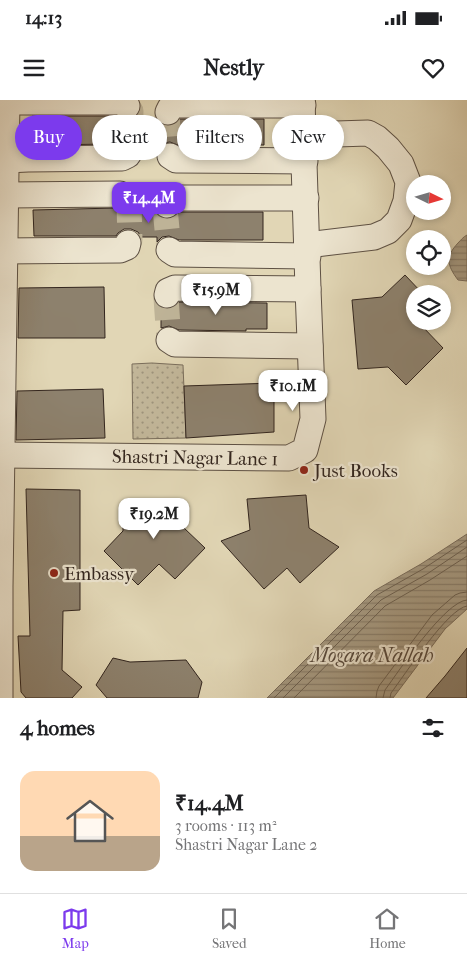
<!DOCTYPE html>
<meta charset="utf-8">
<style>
:root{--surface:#fff;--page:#f2f2f2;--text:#202124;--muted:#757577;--line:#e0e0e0;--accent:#7c3aed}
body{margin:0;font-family:"IM FELL French Canon",serif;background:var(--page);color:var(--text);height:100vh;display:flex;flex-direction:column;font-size:19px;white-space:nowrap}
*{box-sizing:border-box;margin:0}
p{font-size:16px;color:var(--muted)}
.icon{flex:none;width:28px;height:28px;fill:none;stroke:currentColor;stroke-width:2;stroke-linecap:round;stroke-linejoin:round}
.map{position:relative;height:598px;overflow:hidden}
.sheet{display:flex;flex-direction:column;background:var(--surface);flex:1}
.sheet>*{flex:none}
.top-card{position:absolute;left:15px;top:15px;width:438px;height:45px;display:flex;gap:10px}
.needle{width:32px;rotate:95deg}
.tools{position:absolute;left:406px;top:75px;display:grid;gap:10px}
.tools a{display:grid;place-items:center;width:45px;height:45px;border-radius:50%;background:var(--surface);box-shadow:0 2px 8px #0003;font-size:25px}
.price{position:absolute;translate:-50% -42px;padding:0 11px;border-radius:10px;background:#fff;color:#222;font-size:16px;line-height:32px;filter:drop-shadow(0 1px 2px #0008)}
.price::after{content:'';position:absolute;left:50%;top:30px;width:15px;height:11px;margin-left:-8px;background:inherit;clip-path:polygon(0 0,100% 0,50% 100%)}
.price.active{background:var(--accent);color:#fff}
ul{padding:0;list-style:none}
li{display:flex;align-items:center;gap:15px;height:125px;padding:0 20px}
li span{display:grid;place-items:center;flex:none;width:140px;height:100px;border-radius:15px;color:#555}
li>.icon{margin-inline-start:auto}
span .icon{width:60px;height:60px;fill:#fffc;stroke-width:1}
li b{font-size:21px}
h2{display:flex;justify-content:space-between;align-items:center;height:60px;padding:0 20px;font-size:21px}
.pill{padding:0 18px;border-radius:22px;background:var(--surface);box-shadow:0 2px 8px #0003;font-size:18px;line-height:45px}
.pill.active{background:var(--accent);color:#fff}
.status{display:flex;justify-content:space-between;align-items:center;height:35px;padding:0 25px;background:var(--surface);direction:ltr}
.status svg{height:14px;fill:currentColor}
header{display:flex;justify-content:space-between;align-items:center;height:65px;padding:0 20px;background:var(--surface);font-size:22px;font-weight:700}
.dock{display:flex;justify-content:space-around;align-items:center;height:70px;border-top:1px solid var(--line);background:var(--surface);font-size:14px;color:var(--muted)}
.dock a{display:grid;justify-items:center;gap:2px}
.dock .active{color:var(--accent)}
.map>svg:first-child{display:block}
.grass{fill:url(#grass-dots);stroke:#7a6e5c}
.water{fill:url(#water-rules);stroke:#786b5a}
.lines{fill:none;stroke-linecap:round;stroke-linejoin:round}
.shore{stroke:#6c6050;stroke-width:1}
.building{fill:#8d816d;stroke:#32251e}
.minor-tunnel{stroke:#beb397;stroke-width:25;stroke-dasharray:25 12;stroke-linecap:butt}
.minor-casing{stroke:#5e5144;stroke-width:27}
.minor{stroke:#ece4cf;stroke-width:25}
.poi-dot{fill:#8f2418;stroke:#ece4cf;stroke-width:2}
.labels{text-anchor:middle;stroke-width:4.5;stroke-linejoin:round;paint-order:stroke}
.street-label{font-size:19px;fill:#32251e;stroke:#ece4cf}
.poi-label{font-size:19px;fill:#32251e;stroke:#ece4cf;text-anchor:start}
.water-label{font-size:20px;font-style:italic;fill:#55483c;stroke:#ece4cf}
</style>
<div class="status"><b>14:13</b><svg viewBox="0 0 49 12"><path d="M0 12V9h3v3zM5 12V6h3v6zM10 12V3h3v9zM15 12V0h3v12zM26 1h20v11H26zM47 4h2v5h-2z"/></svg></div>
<header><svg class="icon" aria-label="menu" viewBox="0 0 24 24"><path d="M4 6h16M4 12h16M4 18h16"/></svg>Nestly<svg class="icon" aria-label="heart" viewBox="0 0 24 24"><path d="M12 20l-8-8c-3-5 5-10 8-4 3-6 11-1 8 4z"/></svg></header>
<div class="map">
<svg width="467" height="598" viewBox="0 0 467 598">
<defs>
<pattern id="grass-dots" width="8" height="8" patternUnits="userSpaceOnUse" patternTransform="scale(1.25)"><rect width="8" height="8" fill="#c3b89b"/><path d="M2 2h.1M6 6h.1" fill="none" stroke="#9f957e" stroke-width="1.8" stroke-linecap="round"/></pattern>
<pattern id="water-rules" width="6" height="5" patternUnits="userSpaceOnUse" patternTransform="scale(1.25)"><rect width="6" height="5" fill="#a69a82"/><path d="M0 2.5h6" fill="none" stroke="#887d6a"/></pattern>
</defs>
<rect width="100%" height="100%" fill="#e1d6b5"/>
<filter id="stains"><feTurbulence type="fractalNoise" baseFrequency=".004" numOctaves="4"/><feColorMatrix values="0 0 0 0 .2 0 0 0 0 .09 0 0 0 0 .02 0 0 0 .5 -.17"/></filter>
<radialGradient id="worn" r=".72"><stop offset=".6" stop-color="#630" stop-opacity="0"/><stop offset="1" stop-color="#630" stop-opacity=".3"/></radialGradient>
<polygon class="grass" points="152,263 183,265 186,338 133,339 132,264"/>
<g class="water">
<path d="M 467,135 L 467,181 L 458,180 C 447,165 445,157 458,143 C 461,140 463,137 467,135 Z"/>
<polygon points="467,434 467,509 445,529 393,598 267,598 374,491 421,464"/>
</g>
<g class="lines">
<g class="shore">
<polyline points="274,598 377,495 423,469 467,440"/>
<polyline points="283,598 381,500 427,474 467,447"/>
<polyline points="294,598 385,506 430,480 467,456"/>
<polyline points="376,598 377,591 379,586 432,515 455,495 460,493 467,492"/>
<path d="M 383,598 L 385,590 C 399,571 445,501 467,500"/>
<path d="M 390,598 L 391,593 C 404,576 448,508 467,506"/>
</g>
</g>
<g class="building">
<polygon points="138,15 138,18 155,18 161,25 168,26 175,24 180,19 264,19 264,45 242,45 242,46 180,46 170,42 163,43 158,49 158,43 142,43 137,38 130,37 123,39 118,44 32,45 32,16 117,16 127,20 133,19"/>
<polygon points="116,108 126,112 132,111 135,108 139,108 139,112 155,112 157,116 164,119 171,119 177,115 179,112 263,112 263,140 179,140 169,136 162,137 157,142 157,137 141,137 138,132 131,129 124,129 118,133 116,136 34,136 33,110"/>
<polygon points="405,175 423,194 415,194 415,221 425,221 421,225 443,248 406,285 388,267 358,269 352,200 382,197"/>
<polygon points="104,187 105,238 18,238 19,188"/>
<polygon points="179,202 267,203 267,229 246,229 246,231 179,230 169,226 161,228 161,207 164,209 170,209 177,205"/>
<polygon points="274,283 274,332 186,338 184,286"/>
<polygon points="103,289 105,338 16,340 17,291"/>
<polygon points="26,389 80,390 80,510 63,511 62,570 82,587 72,598 26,598 21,592 18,536 30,536"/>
<polygon points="306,395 309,428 339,447 300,483 287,468 264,489 221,441 250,430 247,399"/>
<polygon points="184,401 184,428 205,448 175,479 159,464 138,485 104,451 123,431 123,403"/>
<polygon points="467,548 467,598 426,598 445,576"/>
<polygon points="113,558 130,562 186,560 202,582 198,598 107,598 96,585"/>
</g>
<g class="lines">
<g class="minor-tunnel">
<polyline points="127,6 131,11 130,51"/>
<polyline points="168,12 167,15 170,56"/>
<polyline points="126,98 129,104 130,140 128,143"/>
<polyline points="167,105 165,108 169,150"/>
<polyline points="167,195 166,198 169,240"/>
</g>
<defs>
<g id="minor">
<polyline points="7,2 121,2 127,6"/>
<polyline points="168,12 170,8 176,5 303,5"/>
<polyline points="304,35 368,33 377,38 388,48 401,64 408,82 406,101 399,120 388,131 374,137 307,145"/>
<polyline points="170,56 176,60 305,61"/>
<polyline points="7,60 28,59 122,58 128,55 130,51"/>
<polyline points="6,95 120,94 126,98"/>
<polyline points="167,105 168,101 175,98 306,98"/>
<polyline points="169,150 175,154 308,156"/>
<polyline points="0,151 120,150 127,147 128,143"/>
<polyline points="167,195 168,191 175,188 308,189"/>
<polyline points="169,240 175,244 310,246"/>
<polyline points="2,355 289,358 305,350 313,319 308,189 302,0"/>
<polyline points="0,598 0,487 7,0"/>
</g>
</defs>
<use href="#minor" class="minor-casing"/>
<use href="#minor" class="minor"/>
</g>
<g class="poi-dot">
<circle cx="304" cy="370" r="5"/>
<circle cx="54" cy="473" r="5"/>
</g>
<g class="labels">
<g class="street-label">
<text transform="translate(195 357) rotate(1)" y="7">Shastri Nagar Lane 1</text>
</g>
<g class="poi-label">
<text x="314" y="377">Just Books</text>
<text x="64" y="480">Embassy</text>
</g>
<g class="water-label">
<text x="372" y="562">Mogara Nallah</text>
</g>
</g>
<rect width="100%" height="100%" filter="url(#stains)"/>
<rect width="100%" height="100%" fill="url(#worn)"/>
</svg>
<div class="tools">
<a><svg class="needle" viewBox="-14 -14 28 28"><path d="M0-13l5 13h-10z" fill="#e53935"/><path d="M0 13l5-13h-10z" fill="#757577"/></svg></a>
<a><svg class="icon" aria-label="locate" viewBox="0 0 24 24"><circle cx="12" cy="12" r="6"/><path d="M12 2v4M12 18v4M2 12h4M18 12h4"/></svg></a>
<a><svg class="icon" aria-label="layers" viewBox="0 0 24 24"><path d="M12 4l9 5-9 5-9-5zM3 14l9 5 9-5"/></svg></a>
</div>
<b class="price active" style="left:149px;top:124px">₹14.4M</b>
<b class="price" style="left:216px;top:216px">₹15.9M</b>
<b class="price" style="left:293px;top:312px">₹10.1M</b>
<b class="price" style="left:154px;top:440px">₹19.2M</b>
<div class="top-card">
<a class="pill active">Buy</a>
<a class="pill">Rent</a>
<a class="pill">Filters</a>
<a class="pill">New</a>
</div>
</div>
<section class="sheet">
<h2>4 homes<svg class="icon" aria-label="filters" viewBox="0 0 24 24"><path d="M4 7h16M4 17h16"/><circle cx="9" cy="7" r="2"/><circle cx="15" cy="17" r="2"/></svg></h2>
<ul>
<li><span style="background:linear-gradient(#ffd9b3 65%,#b9a48a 0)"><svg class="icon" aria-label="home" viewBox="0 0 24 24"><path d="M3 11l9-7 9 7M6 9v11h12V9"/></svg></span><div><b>₹14.4M</b><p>3 rooms · 113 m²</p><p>Shastri Nagar Lane 2</p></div></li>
</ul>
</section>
<nav class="dock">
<a class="active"><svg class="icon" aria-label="map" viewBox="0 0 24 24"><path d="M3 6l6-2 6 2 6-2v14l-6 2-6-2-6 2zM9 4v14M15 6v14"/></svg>Map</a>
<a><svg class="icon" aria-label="saved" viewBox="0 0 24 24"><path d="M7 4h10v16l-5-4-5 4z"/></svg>Saved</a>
<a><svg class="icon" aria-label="home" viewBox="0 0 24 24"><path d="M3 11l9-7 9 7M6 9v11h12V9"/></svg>Home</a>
</nav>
